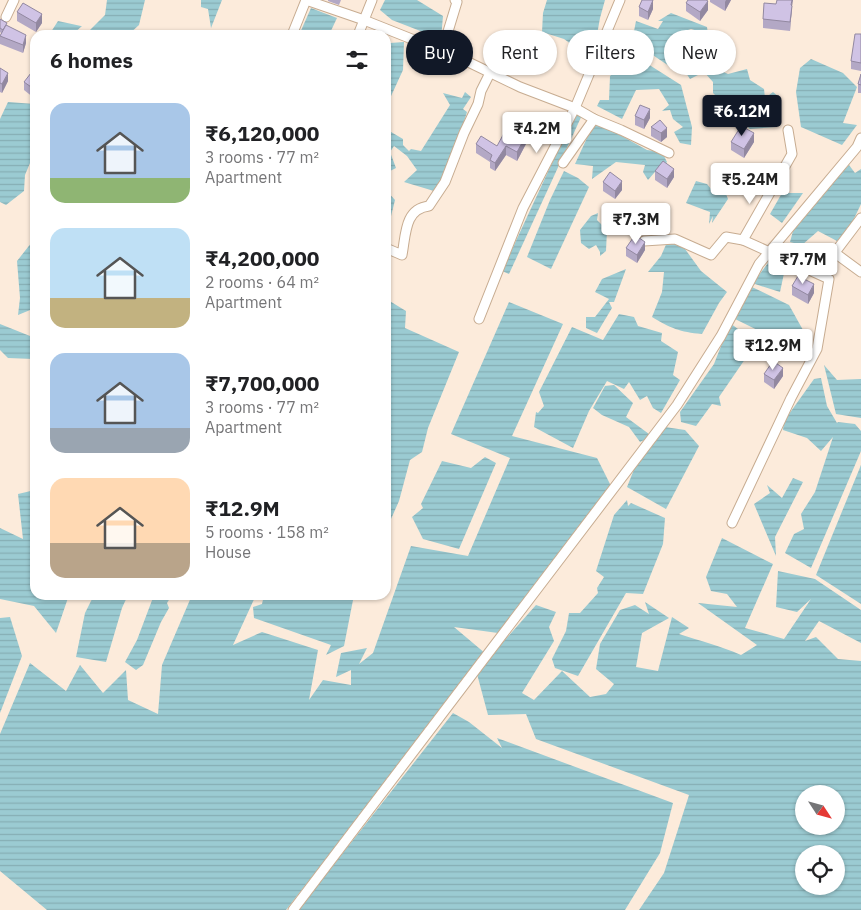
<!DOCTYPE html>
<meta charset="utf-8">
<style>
:root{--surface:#fff;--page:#f2f2f2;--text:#202124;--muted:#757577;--accent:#111827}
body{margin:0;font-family:"IBM Plex Sans",sans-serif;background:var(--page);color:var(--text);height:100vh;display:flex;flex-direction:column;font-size:19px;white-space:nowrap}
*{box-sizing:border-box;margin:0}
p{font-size:16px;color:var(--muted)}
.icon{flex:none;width:28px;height:28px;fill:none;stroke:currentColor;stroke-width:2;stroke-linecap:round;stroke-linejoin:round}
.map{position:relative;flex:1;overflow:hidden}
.drawer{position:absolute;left:30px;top:30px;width:361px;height:570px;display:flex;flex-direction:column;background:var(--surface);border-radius:15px;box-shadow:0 1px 4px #0004}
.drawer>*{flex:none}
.guide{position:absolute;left:406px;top:30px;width:379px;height:45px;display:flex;gap:10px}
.needle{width:32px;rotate:126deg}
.tools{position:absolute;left:795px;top:785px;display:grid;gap:10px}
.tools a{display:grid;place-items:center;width:50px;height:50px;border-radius:50%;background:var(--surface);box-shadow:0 1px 4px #0004;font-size:25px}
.price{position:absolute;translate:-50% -42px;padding:0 11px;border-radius:5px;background:#fff;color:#222;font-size:16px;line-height:32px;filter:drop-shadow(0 1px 2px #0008)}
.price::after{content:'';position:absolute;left:50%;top:30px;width:15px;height:11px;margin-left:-8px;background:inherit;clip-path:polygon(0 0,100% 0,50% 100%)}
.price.selected{background:var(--accent);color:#fff}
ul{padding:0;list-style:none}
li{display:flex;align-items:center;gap:15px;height:125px;padding:0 20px}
li span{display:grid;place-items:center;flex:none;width:140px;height:100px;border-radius:15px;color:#555}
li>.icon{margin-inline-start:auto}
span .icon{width:60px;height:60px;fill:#fffc;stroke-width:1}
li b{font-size:21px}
h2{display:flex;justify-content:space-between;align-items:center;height:60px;padding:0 20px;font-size:21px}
.pill{padding:0 18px;border-radius:22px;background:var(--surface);box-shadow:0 1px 4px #0004;font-size:18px;line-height:45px}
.pill.selected{background:var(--accent);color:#fff}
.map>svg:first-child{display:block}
.water{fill:url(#water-rules);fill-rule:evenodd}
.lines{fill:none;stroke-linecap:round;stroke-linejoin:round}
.minor-casing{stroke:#c7ac91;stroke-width:11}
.minor{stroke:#fff;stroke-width:9}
.wall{fill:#b3a8c5}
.shaded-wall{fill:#9288a0}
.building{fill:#d0c3e5;stroke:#9288a0}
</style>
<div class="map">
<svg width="861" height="910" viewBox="0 0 861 910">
<defs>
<pattern id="water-rules" width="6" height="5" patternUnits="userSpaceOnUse" patternTransform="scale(1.25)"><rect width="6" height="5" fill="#9bcbd2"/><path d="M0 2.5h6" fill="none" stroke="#86aeb4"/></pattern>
</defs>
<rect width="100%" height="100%" fill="#fcebdb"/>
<g class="water">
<polygon points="107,0 145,0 139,25 128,35 88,35 89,31 105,15"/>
<polygon points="201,0 222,0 211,28 208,9 201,7"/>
<polygon points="385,0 417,0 443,16 441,39 392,20 380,10"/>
<polygon points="547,0 605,0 600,18 595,46 588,56 564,39 542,32 543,13"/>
<polygon points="311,8 337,18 329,35 299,35"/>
<polygon points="671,13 707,27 708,34 691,29 676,34 673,40 684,54 728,74 747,69 750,80 764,89 765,98 773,92 780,98 776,127 750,129 713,93 713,82 704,72 690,79 682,67 669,66 632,41 636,21 658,29 663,21 658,21"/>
<polygon points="58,21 81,26 82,26 72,35 49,35"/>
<polygon points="386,42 390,43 404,42 403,70 386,107"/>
<polygon points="632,54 681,85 692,127 691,145 680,143 674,132 683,127 673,119 670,110 662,111 669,105 659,89 636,90 622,119 597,106 600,100 609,100 610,76 622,65 621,57"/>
<polygon points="811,59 843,73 857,87 843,123 857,125 842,145 801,127 796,92 800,68"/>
<polygon points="465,92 471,97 463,109 467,112 445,182 434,191 404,182 417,170 407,156 394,146 390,152 396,168 386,173 386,129 403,139 403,145 409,151 411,149 421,151 450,105 443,93 462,98"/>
<polygon points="8,102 35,104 35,151 25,175 24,191 6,205 0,202 0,119"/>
<polygon points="577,109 583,113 509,274 502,271"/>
<polygon points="600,124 647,150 662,152 667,162 664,166 660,166 648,180 643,172 645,165 616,162 592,179 593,166 575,164 592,127"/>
<polygon points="849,165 855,173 861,169 861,204 851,225 837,241 818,231 802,245 790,242 796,220"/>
<polygon points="564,171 578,178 589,187 551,269 527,257 550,200"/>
<polygon points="696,181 707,184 715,194 726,194 728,199 712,223 713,216 709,224 710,212 686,203"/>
<polygon points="386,190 395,200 391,216 386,216"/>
<polygon points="782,193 803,193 782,223 770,214"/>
<polygon points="598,213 597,220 607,230 606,251 600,256 600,252 596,245 589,249 581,243 580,230 591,216"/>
<path d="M 668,240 L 685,249 L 701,271 L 727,292 L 719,303 L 702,334 C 680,332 670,328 652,317 L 662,292 L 664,272 L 648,272 L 661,256 Z"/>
<polygon points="32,242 35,249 35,283 33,285 35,285 35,308 18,315 20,298 17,261"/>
<polygon points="768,257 786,264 780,292 755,284 750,287 768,263"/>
<polygon points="626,269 614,302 609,302 612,308 597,333 586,328 586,317 595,317 609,299 595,292 602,279"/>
<polygon points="752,287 789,305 803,330 791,341 778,340 735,319"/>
<polygon points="386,300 388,300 406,311 405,328 459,352 428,428 422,452 410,460 399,501 391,519 386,516"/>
<polygon points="509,302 563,324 512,436 597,458 611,486 513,618 498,633 454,627 486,654 286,910 47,910 0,871 0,734 30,663 66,691 80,665 103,693 126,670 128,700 158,714 162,665 192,595 256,595 233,645 262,632 318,650 309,700 323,680 351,685 351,670 336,677 341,653 367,648 359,664 373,653 411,546 468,556 510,458 451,434"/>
<polygon points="619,314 634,317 638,326 662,333 661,341 678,352 673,375 680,380 661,413 653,408 647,396 640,400 629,382 624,389 607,381 589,411 573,448 534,427 536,412 538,413 544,406 539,392 572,327 603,340"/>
<polygon points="730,323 766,350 752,349 719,397 721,406 712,404 696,426 681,422 680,412 714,364"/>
<polygon points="0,324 35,338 35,359 8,358 0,350"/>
<polygon points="824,365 837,380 861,379 861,418 836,414"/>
<polygon points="821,378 827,406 837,423 838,422 855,424 861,431 861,451 811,568 785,553 794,534 804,529 801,514 815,492 833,437 821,451 807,438 783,430 784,421 814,379"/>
<polygon points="614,385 633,403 626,417 649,434 648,438 640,442 629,427 602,415 593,408 605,386"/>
<polygon points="665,427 685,430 699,446 666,509 627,487 635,467"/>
<polygon points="485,457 496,463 459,549 423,539 412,517 423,508 421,504 442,461 471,468"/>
<polygon points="861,465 861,604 816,575"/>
<polygon points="793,478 803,482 775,537 776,556 754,504 770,493 767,485 782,498"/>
<polygon points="35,490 35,541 33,543 35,544 35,595 69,595 56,633 34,606 0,599 0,528 23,539 18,494"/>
<polygon points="627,500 628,506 631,503 665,518 663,544 643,594 626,593 578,676 555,668 552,659 566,631 569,613 580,613 598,593 597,588 604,577 596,571 614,515"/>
<path d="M 722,538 L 773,564 L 745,628 L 784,639 L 811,599 L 797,612 L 776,607 L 778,571 L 815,579 L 861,610 L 861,643 L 819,621 L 805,641 L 816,637 L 838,659 L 861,661 L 861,910 L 639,910 L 664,873 L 689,795 L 536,739 L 526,714 L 488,715 L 477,674 L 488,659 L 536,605 L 556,612 L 549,627 L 554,641 L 522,693 L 534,700 L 562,671 L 590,697 L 606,694 L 614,684 L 596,669 L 600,644 L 620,610 L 635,605 L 649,614 L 645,602 L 669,618 L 642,633 L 636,667 L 658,671 L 672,617 L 689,628 L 679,634 C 700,641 721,646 741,655 L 757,645 L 698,603 L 737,607 L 727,594 L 711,591 L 706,577 ZM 804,794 L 836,794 L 836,826 L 804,826 ZM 804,854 L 836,854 L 836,886 L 804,886 Z"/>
<polygon points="94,595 128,595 122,608 106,662 76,657 85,613"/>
<polygon points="154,595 172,595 167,603 169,608 161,622 143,665 136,670 125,662 137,640"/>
<polygon points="264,595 354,595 344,646 326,655 331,645 254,618 253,607 262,604"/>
<polygon points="10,617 22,656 0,713 0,618"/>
<polygon points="453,713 469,722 502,748 497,738 673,803 660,853 625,910 298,910"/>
</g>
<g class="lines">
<defs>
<g id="minor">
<polyline points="306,0 364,20 462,59 520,87 575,108 594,119 621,130 669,153"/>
<polyline points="6,17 14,0"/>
<polyline points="292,35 306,0"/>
<polyline points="358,35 372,0"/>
<polyline points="442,51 457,2 455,0"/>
<polyline points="563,163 594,119"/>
<polyline points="644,241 675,239 711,255 726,237 743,240"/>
<path d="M 388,249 L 402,255 C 406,235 404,209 429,206 L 445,182 L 464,133 L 478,104 L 481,91 L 490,73"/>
<polyline points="835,253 861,272"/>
<polyline points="827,263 861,218"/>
<polyline points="479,319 523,208 575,108 620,0"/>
<polyline points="732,523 791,398 817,349 829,279 743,240 792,154 788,130"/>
<polyline points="293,910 677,405 721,336 759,264 857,147 861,138"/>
</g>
</defs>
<use href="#minor" class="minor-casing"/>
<use href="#minor" class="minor"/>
</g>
<g class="wall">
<polygon points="328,0 341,0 339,5 328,1"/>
<polygon points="710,0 731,0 725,11 710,2"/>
<polygon points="686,3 708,10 700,21 686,11"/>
<polygon points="639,7 653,9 648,20 639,16"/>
<polygon points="792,7 790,31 763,28 763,19"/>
<polygon points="17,12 42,23 36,32 17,21"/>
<polygon points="0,19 26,43 23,53 0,44 0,36 1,33 0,32"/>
<polygon points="861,34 861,71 851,69 851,61"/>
<polygon points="0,68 8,81 2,93 0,92"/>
<polygon points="861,74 861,93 858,93 858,84"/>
<polygon points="35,77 34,98 24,90 24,82"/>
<polygon points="635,116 650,118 644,129 635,125"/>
<polygon points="651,127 667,137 661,142 651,136"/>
<polygon points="527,142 517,161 506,155 495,171 490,168 490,162 476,153 476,144 497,146"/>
<polygon points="731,142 754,142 744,158 731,150"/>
<polygon points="655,171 674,177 667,188 655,180"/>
<polygon points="603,182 622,190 615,199 603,191"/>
<polygon points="626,248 645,250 637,263 626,256"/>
<polygon points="792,286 814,293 808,304 792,295"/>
<polygon points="764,374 783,376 774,389 764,382"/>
</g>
<g class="shaded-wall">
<polygon points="653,0 653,9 648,20 648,12"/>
<polygon points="726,0 731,0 725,11 725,2"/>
<polygon points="792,0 793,0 792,7 790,31 791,5"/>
<polygon points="708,1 708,10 700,21 700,12"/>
<polygon points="42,14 42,23 36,32 36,23"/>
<polygon points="26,35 26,43 23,53 23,45"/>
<polygon points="8,73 8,81 2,93 2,84"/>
<polygon points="650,109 650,118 644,129 644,120"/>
<polygon points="667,128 667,137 661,142 661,133"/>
<polygon points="754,133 754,142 744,158 744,149"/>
<polygon points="527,134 527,142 517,161 517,152"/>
<polygon points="506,146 506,155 495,171 495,163"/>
<polygon points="674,169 674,177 667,188 667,179"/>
<polygon points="622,181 622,190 615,199 615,191"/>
<polygon points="645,242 645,250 637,263 637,255"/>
<polygon points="814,284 814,293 808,304 808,295"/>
<polygon points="783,368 783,376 774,389 774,380"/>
</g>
<g class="building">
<polygon points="642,0 653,0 648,12 639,7"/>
<polygon points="688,0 706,0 708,1 700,12 686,3"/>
<polygon points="777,0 792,0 791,5 792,6 790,22 763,19 764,3 776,4"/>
<polygon points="23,3 42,14 36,23 17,12"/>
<polygon points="0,19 7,23 3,30 0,28"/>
<polygon points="6,25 26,35 23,45 0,36"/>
<polygon points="855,34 861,34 861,63 851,61"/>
<polygon points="0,68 8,73 2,84 0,83"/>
<polygon points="31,73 35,77 35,88 34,89 24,82"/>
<polygon points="861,74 861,85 858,84"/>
<polygon points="640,105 650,109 644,120 635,116"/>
<polygon points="660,120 667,128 661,133 651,127"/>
<polygon points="509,124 527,134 517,152 506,146 495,163 490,160 492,155 476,144 481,136 497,146"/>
<polygon points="741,126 754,133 744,149 731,142"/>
<polygon points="663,161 674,169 667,179 655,171"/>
<polygon points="610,172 622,181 615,191 603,182"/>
<polygon points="635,235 645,242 637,255 626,248"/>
<polygon points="798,276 814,284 808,295 792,286"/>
<polygon points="773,361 783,368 774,380 764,374"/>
</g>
</svg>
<div class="tools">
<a><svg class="needle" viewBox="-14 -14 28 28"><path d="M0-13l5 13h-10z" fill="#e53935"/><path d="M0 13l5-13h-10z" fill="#757577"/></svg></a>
<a><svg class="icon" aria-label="locate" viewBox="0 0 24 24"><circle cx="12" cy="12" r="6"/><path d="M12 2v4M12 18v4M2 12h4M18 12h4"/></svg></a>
</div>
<b class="price selected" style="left:742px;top:137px">₹6.12M</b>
<b class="price" style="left:537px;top:154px">₹4.2M</b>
<b class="price" style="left:750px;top:205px">₹5.24M</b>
<b class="price" style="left:636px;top:245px">₹7.3M</b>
<b class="price" style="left:803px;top:285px">₹7.7M</b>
<b class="price" style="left:773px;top:371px">₹12.9M</b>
<div class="guide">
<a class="pill selected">Buy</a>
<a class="pill">Rent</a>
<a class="pill">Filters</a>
<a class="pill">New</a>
</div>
<section class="drawer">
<h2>6 homes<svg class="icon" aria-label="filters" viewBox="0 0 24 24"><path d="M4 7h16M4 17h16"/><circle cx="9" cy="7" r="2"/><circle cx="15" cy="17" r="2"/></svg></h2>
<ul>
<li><span style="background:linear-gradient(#a9c7e8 75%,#8fb573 0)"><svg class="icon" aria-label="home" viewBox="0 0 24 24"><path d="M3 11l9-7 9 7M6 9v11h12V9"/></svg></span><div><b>₹6,120,000</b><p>3 rooms · 77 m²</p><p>Apartment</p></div></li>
<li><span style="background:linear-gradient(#bfe0f5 70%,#c2b280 0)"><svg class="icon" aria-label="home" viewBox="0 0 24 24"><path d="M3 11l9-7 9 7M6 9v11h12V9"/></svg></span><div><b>₹4,200,000</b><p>2 rooms · 64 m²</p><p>Apartment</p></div></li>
<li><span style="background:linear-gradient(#a9c7e8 75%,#9aa5b1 0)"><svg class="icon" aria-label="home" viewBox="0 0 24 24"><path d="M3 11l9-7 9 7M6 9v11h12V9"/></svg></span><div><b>₹7,700,000</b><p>3 rooms · 77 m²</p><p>Apartment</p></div></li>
<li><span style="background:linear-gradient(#ffd9b3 65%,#b9a48a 0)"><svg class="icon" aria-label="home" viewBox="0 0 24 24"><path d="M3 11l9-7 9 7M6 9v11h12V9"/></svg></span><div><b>₹12.9M</b><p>5 rooms · 158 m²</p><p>House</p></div></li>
</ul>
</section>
</div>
